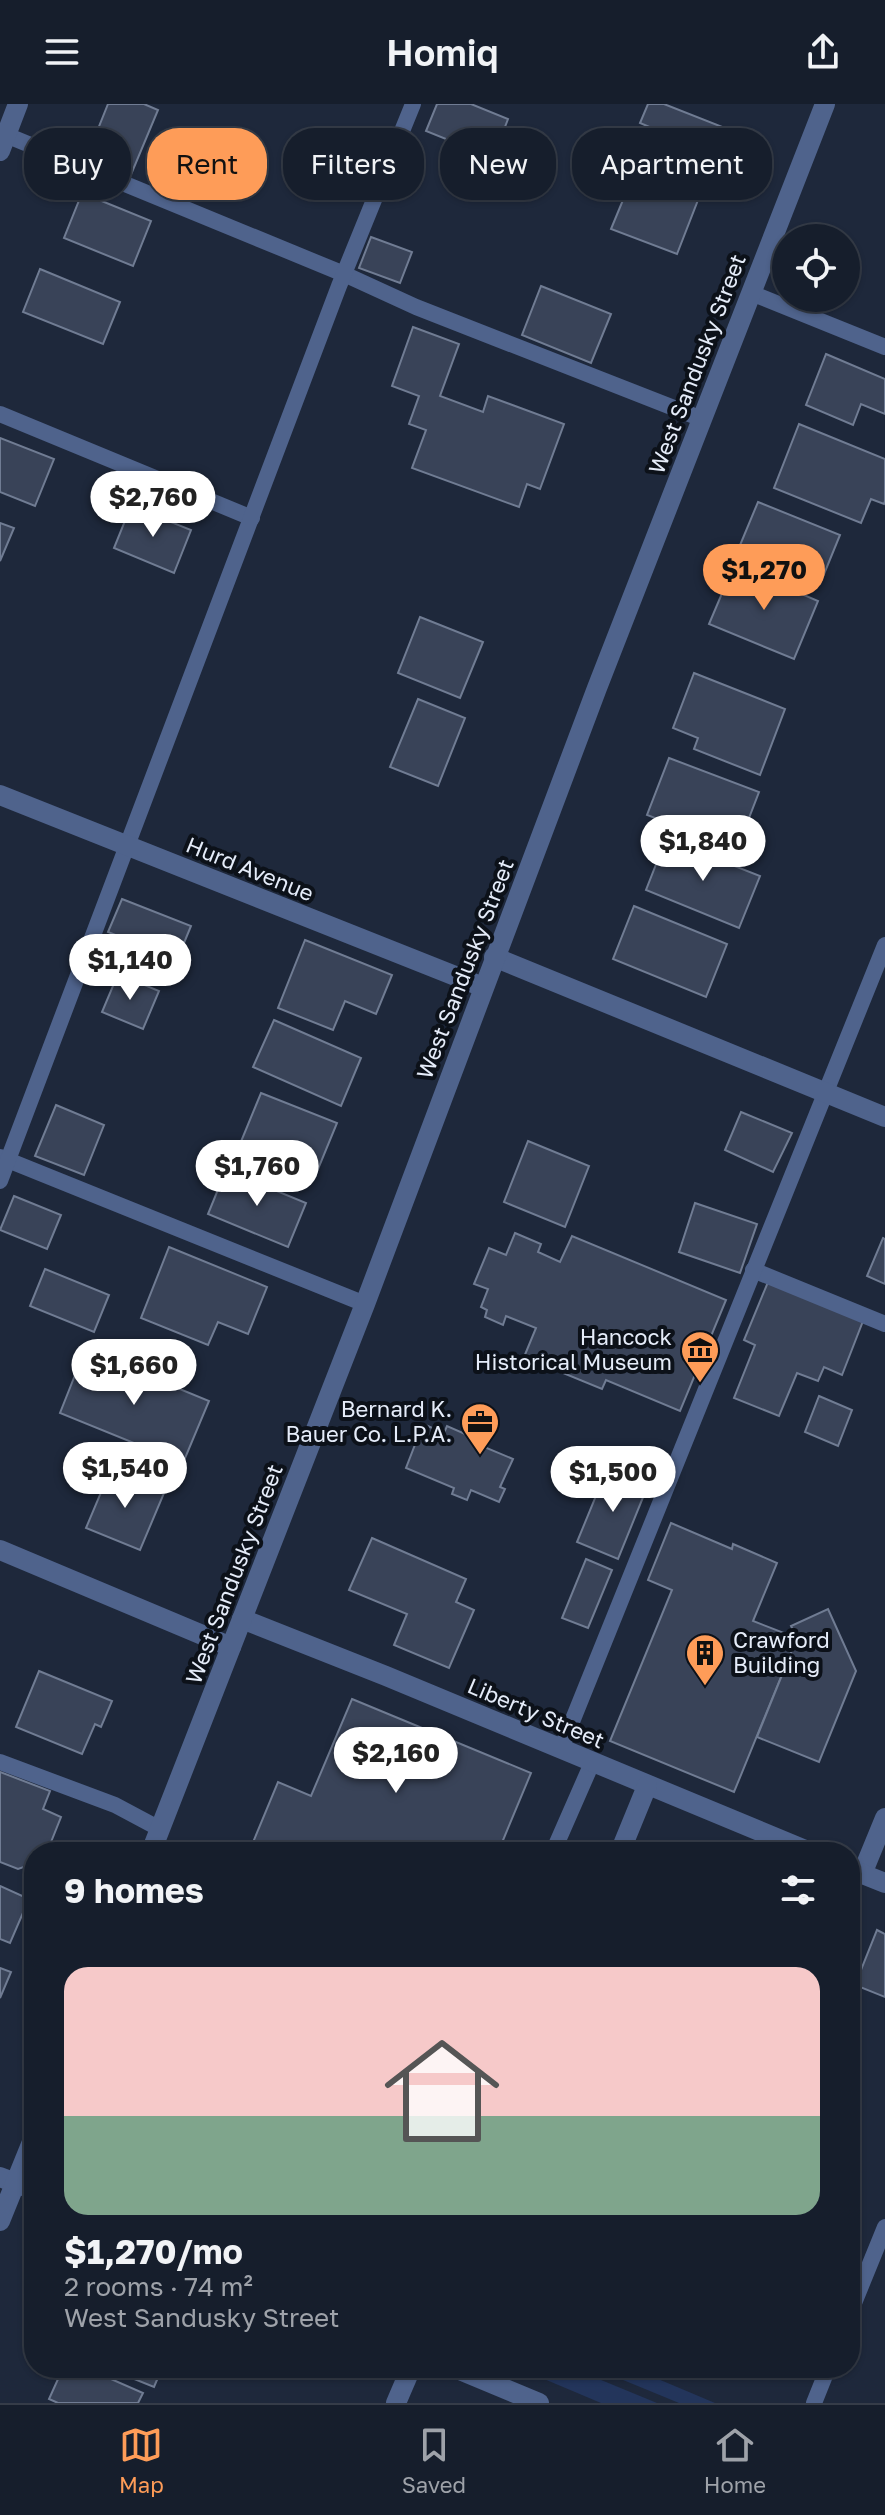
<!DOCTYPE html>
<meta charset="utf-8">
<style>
:root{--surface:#161e2c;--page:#232b38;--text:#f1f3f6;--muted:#9ea2a9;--line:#353c48;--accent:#fe9c58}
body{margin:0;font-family:"Golos Text",sans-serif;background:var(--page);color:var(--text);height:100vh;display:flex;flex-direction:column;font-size:30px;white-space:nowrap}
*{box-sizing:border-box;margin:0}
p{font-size:26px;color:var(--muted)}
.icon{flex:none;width:44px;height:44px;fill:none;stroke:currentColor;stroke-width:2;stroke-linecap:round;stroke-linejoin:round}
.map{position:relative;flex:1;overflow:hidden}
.side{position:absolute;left:24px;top:1738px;width:836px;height:536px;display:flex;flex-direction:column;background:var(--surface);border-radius:32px;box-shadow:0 2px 6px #0004,0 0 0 2px var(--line)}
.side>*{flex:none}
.hud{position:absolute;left:24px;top:24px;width:838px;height:72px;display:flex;gap:16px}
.tools{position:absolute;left:772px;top:120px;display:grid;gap:16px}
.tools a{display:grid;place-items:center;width:88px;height:88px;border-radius:50%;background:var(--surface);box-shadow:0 2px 6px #0004,0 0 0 2px var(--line);font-size:40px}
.price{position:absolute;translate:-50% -68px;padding:0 18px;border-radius:28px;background:#fff;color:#222;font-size:26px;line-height:52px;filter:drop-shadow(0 2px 4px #0008)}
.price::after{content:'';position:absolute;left:50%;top:48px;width:24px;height:18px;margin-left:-12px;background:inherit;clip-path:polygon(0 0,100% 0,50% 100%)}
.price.current{background:var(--accent);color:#111}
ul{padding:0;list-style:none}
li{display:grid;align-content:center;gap:16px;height:424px;padding:0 40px}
li span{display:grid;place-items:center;height:248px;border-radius:24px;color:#555}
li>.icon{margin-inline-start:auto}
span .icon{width:144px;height:144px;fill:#fffc;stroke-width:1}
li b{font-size:34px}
h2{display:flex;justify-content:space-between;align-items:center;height:96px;padding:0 40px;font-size:34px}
.tag{padding:0 28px;border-radius:32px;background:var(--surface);box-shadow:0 2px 6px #0004,0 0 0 2px var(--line);font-size:28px;line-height:72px}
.tag.current{background:var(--accent);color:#111}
header{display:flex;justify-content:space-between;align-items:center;height:104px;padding:0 40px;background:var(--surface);font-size:36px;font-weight:600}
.menu{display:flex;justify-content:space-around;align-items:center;height:112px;border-top:2px solid var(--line);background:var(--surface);font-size:22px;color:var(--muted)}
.menu a{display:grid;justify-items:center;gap:4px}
.menu .current{color:var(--accent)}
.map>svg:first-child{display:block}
.green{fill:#23355b}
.building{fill:#394358;stroke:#707c93;stroke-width:2}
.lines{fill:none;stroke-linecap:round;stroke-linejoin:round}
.service{stroke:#4f638c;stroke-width:16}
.minor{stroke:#4f638c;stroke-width:20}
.tertiary{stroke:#4f638c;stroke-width:20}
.labels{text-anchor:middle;stroke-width:8;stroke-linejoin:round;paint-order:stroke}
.street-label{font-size:22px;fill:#e5ecf9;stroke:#0c1119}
.poi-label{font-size:22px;fill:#e5ecf9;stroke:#0c1119;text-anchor:end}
</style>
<header><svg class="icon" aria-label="menu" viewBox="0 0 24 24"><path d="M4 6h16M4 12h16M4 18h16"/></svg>Homiq<svg class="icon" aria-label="share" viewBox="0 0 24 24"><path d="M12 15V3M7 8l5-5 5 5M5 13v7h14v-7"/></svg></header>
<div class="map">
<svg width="885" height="2299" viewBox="0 0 885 2299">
<rect width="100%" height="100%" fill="#1e283b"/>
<g class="green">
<polygon points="518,2264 572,2264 657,2299 601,2299"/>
<polygon points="594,2264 632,2264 715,2299 679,2299"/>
</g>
<g class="building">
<polygon points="108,0 144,0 158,6 130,73 86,55"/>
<polygon points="437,0 471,0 508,15 493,54 426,27"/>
<polygon points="648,0 664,0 725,24 706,75 642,50 652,24 640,19"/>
<polygon points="617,63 698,96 677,150 611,125 623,96 607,90"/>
<polygon points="82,89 151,117 133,162 64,134"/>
<polygon points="371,133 412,148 400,179 359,164"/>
<polygon points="40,165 120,198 103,240 23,208"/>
<polygon points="541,182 611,210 591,259 522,231"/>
<polygon points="413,223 459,240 440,292 483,308 488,292 564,320 540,385 527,380 519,403 412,364 426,326 409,320 419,292 392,282"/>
<polygon points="826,250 885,275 885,310 861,300 853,321 806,301"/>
<polygon points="799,320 885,355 885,397 884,400 871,395 861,419 774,384"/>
<polygon points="0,334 54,355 35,402 0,388"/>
<polygon points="758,398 840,431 820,480 738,446"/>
<polygon points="131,402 191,426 174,469 114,444"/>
<polygon points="0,419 14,424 0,457"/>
<polygon points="734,461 818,497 794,555 709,520"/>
<polygon points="420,513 483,538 460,594 398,569"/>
<polygon points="694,569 785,605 760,671 694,645 698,634 673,624"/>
<polygon points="418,595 465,614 438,682 390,663"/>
<polygon points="669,654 759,688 737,745 647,711"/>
<polygon points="666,735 760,772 739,824 646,786"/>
<polygon points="122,795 191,822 177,856 108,828"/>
<polygon points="634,802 727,840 706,893 613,855"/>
<polygon points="305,836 392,871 376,910 345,897 333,926 278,904"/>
<polygon points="118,870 159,887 143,925 102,908"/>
<polygon points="274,916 361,954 341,1002 253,963"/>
<polygon points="261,989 337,1019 316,1070 240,1040"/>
<polygon points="56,1001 104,1021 84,1071 35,1052"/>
<polygon points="741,1008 792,1029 773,1068 725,1046"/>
<polygon points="528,1037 589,1062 565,1123 504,1098"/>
<polygon points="226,1066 306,1099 288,1143 208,1110"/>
<polygon points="14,1092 61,1111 47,1145 0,1126"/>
<polygon points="695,1099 757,1120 740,1169 679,1148"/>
<polygon points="515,1129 541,1140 538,1148 560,1158 572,1132 726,1196 680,1307 606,1276 602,1285 524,1253 536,1224 506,1212 503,1221 485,1213 487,1206 481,1203 488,1185 474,1180 489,1144 506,1151"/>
<polygon points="883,1134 885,1135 885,1180 867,1172"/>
<polygon points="169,1143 267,1183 248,1230 218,1218 208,1241 141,1214"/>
<polygon points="45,1165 109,1191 94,1228 30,1202"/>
<polygon points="768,1178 863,1217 842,1271 824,1263 818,1277 797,1269 779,1312 734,1294 755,1241 744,1236"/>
<polygon points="85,1246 209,1297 183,1359 60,1309"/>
<polygon points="819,1292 852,1306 838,1342 805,1328"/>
<polygon points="423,1320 444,1329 447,1322 479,1336 477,1340 513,1355 500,1383 505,1385 499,1398 471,1386 467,1396 452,1390 454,1384 406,1364"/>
<polygon points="607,1365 648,1381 618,1455 577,1438"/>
<polygon points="110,1367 164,1389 140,1446 86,1424"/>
<polygon points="671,1419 732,1445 733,1440 777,1459 753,1517 797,1534 734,1688 610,1637 672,1486 648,1476"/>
<polygon points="372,1434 466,1475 456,1498 474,1506 449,1564 394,1541 407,1510 349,1486"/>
<polygon points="586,1455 612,1466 588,1524 562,1514"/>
<polygon points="828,1505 856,1567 819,1658 757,1633 797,1534 791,1522"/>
<polygon points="39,1567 112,1597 101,1623 95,1620 82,1650 16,1623"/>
<polygon points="352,1595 531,1669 501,1741 518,1748 249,1748 278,1678 311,1692"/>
<polygon points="0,1668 50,1687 43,1705 61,1713 47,1748 34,1748 34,1754 31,1753 27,1762 18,1765 0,1758"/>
<polygon points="0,1782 29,1795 10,1839 0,1835"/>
<polygon points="877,1826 885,1830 885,1893 855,1881"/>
<polygon points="0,1864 11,1868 0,1894"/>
<polygon points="63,2264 86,2264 143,2289 138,2299 58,2299 49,2295"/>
<polygon points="107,2264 162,2264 154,2283"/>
</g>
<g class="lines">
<g class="service">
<polyline points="6,31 344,170 416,203 702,315"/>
<polyline points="751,189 885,243"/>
<polyline points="0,310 252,414"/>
<polyline points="0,1053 365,1200"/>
<polyline points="0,1077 339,182 413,0"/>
<polyline points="753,1166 885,1220"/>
<polyline points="561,1645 885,841"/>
<polyline points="0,1658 115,1701 160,1725"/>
<polyline points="553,1748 592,1659"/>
<polyline points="850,2209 885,2123"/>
<polyline points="814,2299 828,2264"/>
</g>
<g class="minor">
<polyline points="0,691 483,883"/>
<polyline points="494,853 885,1013"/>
<polyline points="0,1446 231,1543"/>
<polyline points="862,1770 885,1714"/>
<polyline points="0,2073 34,2086"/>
<polyline points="455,2264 539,2299"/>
</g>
<g class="tertiary">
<polyline points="0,47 18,0"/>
<polyline points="242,1515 386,1572 810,1748"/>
<polyline points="151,1748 365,1200 597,584 825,0"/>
<polyline points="620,1748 647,1682"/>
<polyline points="850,1765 885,1779"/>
<polyline points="0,2117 34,2033"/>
<polyline points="396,2299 411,2264"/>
</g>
</g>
<defs>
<symbol id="museum-pin" viewBox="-11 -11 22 30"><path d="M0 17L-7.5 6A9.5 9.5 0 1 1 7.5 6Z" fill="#fe9c58" stroke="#0c1119"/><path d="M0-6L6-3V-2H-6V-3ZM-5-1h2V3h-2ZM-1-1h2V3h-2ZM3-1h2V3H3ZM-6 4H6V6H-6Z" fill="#111"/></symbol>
<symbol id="office-pin" viewBox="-11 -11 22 30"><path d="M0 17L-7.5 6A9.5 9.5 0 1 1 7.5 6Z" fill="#fe9c58" stroke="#0c1119"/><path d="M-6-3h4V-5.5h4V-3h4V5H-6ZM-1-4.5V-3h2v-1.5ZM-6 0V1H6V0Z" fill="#111"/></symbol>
<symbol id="building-pin" viewBox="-11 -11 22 30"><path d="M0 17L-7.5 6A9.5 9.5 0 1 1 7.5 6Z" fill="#fe9c58" stroke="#0c1119"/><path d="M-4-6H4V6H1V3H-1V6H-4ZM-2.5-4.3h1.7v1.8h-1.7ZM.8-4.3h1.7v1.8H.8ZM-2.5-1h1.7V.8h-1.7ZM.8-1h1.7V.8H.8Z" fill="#111"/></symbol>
</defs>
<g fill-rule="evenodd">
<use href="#museum-pin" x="678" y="1224" width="44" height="60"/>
<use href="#office-pin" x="458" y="1296" width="44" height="60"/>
<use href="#building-pin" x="683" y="1527" width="44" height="60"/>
</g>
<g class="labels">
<g class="street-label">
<text transform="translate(697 260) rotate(-69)" y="8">West Sandusky Street</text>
<text transform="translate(250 765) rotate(22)" y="8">Hurd Avenue</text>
<text transform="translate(465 865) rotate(-69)" y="8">West Sandusky Street</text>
<text transform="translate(234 1470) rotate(-69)" y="8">West Sandusky Street</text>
<text transform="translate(536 1609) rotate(23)" y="8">Liberty Street</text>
</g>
<g class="poi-label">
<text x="672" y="1241">Hancock<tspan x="672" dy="25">Historical Museum</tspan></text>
<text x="452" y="1313">Bernard K.<tspan x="452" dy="25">Bauer Co. L.P.A.</tspan></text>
<text x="733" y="1544" text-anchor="start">Crawford<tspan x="733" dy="25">Building</tspan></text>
</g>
</g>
</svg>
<div class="tools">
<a><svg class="icon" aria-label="locate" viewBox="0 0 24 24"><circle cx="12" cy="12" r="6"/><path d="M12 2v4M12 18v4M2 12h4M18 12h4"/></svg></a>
</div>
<b class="price" style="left:153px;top:435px">$2,760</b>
<b class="price current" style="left:764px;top:508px">$1,270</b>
<b class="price" style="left:703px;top:779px">$1,840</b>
<b class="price" style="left:130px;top:898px">$1,140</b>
<b class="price" style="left:257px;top:1104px">$1,760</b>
<b class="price" style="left:134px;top:1303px">$1,660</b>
<b class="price" style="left:125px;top:1406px">$1,540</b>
<b class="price" style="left:613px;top:1410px">$1,500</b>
<b class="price" style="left:396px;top:1691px">$2,160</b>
<div class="hud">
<a class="tag">Buy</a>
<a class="tag current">Rent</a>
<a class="tag">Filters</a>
<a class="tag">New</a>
<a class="tag">Apartment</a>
</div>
<section class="side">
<h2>9 homes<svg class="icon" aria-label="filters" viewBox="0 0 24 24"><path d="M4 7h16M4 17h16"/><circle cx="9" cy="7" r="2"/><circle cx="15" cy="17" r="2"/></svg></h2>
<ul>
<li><span style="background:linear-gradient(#f6c9c9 60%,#7fa58c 0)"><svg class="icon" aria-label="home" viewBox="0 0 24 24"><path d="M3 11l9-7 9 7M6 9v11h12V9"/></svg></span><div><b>$1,270/mo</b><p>2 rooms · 74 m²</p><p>West Sandusky Street</p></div></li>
</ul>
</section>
</div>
<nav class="menu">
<a class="current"><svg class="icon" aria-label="map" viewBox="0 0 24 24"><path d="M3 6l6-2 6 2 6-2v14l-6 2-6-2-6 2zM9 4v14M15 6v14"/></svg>Map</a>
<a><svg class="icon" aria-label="saved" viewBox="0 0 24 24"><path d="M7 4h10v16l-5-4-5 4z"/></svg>Saved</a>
<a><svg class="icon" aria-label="home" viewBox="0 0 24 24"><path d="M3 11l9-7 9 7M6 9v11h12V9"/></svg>Home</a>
</nav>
